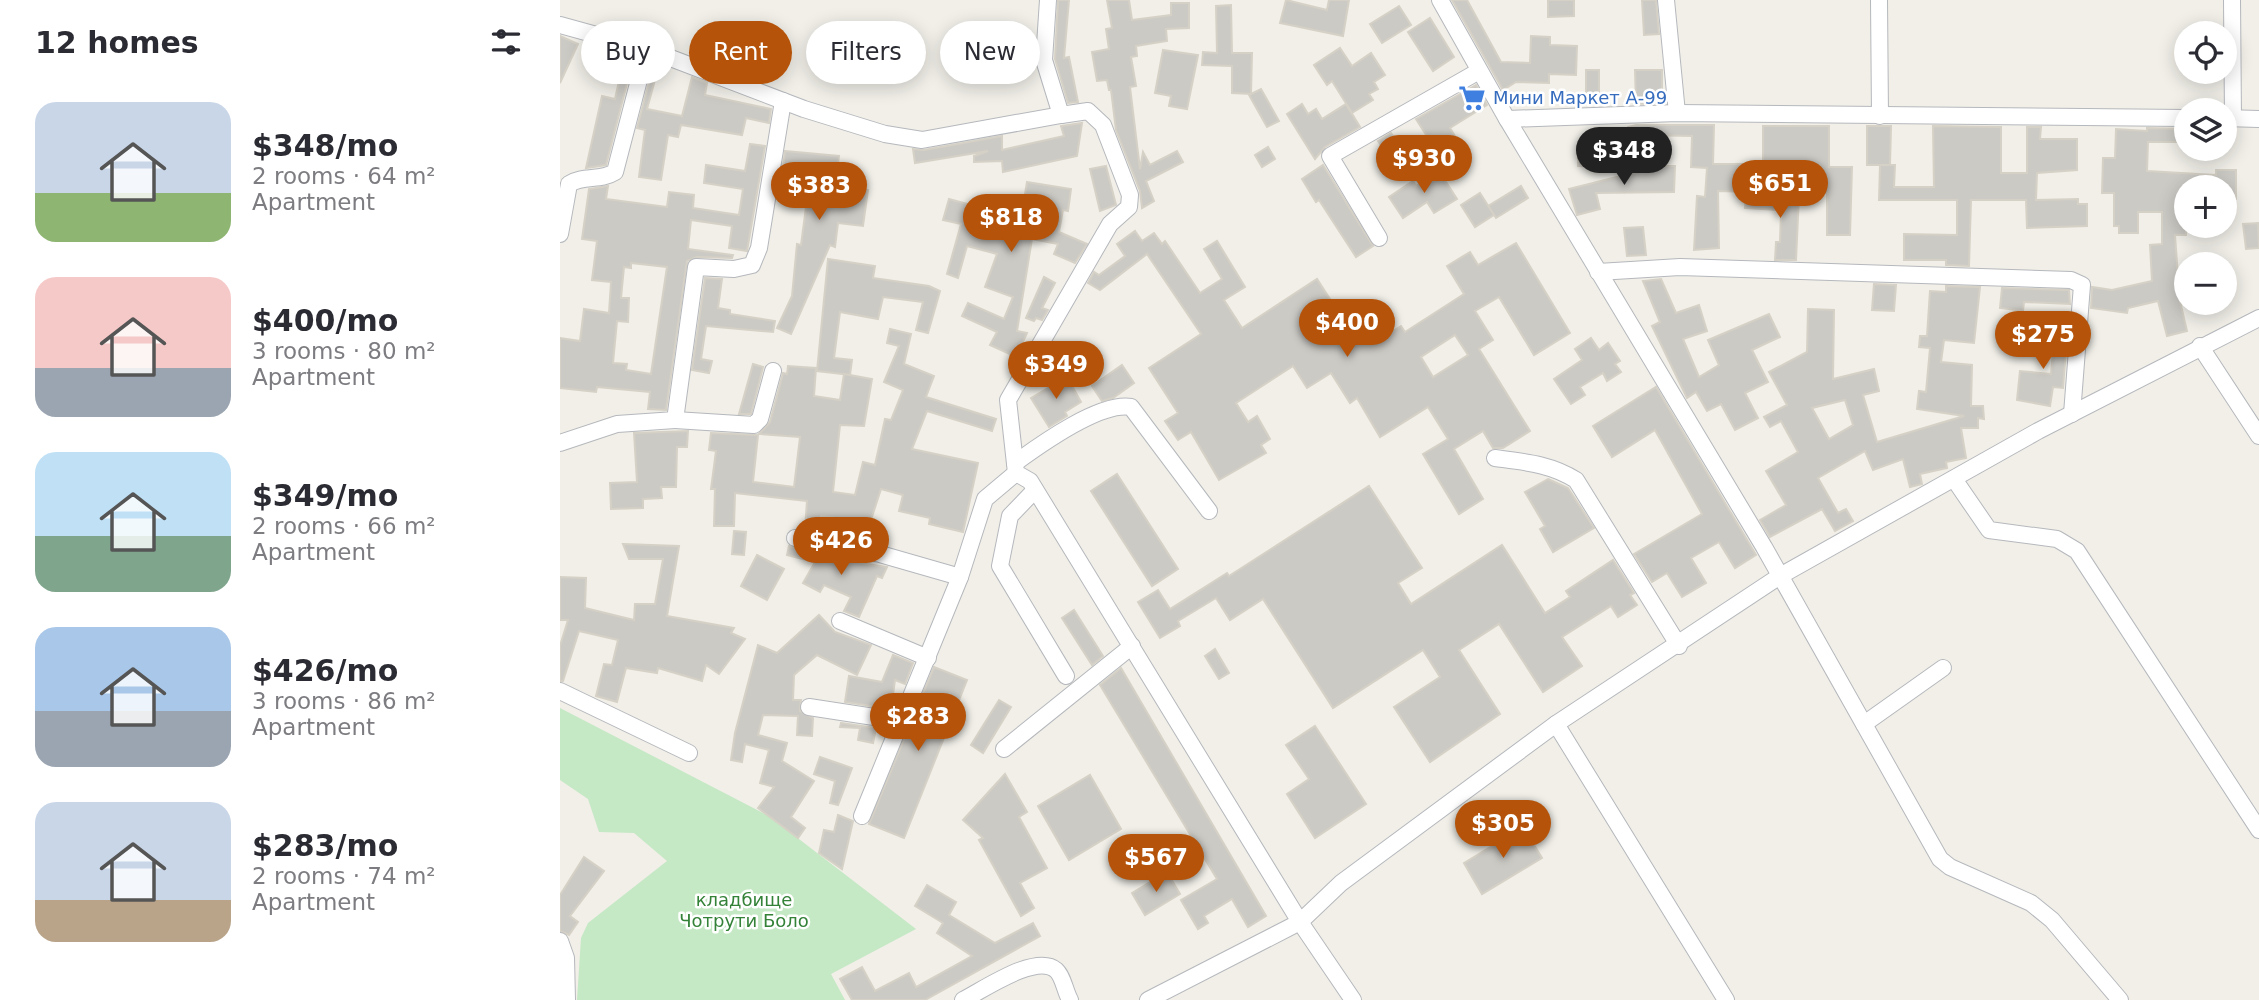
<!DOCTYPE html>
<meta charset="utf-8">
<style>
:root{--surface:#fff;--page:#f2f2f3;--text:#2b2b33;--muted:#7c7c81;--accent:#b45309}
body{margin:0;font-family:"DejaVu Sans",sans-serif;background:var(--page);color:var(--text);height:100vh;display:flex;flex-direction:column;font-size:26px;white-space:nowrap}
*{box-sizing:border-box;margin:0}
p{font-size:23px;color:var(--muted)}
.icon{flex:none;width:38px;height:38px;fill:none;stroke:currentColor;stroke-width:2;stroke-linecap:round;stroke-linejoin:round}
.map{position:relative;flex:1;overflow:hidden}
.details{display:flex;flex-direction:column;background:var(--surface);width:560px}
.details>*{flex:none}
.guide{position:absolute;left:21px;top:21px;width:665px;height:63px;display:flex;gap:14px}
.controls{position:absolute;left:1614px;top:21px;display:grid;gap:14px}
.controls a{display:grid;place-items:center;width:63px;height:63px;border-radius:50%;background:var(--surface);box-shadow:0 4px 18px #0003;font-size:35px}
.price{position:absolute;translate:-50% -60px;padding:0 16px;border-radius:24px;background:var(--accent);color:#fff;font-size:23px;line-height:46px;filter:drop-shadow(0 2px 4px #0008)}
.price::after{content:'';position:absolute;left:50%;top:42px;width:21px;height:16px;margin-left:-10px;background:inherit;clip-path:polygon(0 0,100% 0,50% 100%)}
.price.current{background:#222;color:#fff}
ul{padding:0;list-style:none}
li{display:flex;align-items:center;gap:21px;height:175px;padding:0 35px}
li span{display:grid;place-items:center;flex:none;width:196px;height:140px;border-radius:21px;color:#555}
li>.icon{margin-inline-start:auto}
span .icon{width:84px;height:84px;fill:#fffc;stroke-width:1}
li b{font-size:30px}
h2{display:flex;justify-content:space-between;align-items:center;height:84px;padding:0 35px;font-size:30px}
.chip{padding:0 24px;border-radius:32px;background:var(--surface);box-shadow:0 4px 18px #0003;font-size:24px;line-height:63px}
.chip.current{background:var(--accent);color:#fff}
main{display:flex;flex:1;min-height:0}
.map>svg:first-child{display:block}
.green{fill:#c5e8c5}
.building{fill:#cccac5;stroke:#d6d1c6;stroke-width:2;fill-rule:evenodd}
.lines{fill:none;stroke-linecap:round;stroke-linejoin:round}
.minor-casing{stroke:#b5b8bc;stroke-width:18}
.minor{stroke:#fff;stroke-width:16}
.labels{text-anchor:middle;stroke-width:5;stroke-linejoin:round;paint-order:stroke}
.shop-label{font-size:18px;fill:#366cbe;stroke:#fff;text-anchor:start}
.park-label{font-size:18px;fill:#348238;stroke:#fff}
</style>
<main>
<section class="details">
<h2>12 homes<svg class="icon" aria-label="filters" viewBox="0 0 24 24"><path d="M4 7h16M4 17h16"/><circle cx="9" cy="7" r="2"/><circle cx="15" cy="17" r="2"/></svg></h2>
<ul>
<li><span style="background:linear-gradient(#c9d6e8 65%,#8fb573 0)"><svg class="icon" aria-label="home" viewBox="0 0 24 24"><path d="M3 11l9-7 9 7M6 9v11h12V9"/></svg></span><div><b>$348/mo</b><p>2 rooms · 64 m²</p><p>Apartment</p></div></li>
<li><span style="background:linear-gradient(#f6c9c9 65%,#9aa5b1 0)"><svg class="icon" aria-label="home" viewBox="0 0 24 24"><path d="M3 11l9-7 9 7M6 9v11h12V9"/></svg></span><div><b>$400/mo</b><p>3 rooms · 80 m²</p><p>Apartment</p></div></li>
<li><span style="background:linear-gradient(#bfe0f5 60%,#7fa58c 0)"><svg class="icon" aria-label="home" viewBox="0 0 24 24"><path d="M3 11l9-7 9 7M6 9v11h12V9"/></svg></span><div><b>$349/mo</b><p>2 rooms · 66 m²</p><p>Apartment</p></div></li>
<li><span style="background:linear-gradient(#a9c7e8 60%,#9aa5b1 0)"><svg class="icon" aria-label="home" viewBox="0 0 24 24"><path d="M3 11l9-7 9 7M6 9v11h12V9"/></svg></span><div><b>$426/mo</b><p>3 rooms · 86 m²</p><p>Apartment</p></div></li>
<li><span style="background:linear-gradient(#c9d6e8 70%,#b9a48a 0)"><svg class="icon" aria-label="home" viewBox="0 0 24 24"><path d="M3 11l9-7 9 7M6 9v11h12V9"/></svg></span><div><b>$283/mo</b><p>2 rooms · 74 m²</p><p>Apartment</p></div></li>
</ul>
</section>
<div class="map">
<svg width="1699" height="1000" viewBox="0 0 1699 1000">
<rect width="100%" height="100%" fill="#f1efe8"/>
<polygon class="green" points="0,708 209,816 356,929 271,974 285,1000 17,1000 21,938 28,923 107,861 74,833 39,832 28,799 0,780"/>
<g class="building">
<polygon points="498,0 509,0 504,58 509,57 518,102 508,103 495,59"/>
<polygon points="547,0 569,0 572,20 611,15 611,3 629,3 629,28 606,29 607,41 576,46 577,56 571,57 576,86 570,87 580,169 583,152 590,165 617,151 623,162 586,181 594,201 582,208 580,191 556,130 551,90 549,90 547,80 537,81 532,52 549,49 546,29 552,28"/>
<polygon points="726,0 767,10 769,0 789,0 783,36 720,23"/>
<polygon points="892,0 907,0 941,62 970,63 971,36 990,37 990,45 1017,46 1016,75 989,74 989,83 956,82 943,90"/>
<polygon points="988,0 1014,0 1014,16 988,17"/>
<polygon points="1082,0 1096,0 1099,34 1084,35"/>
<polygon points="671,5 672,53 692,53 691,94 672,93 672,66 642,65 643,52 657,53 656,6"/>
<polygon points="839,6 851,25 822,43 810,24"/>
<polygon points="870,18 894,57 873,71 848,32"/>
<polygon points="0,36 18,44 0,83"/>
<polygon points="780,48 792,66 811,53 825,75 814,82 818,89 809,94 813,100 792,113 772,81 767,85 754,65"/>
<polygon points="603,50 638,55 627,109 609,106 611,96 595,93"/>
<polygon points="65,54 74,56 46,165 26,168 42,96 55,99"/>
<polygon points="94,63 99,65 87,109 122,116 132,77 147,83 145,95 211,109 209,123 186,118 182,135 121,125 118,137 108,135 101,180 79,177 85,130 77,128"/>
<rect x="1026" y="70" width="13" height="25"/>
<polygon points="1075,70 1102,70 1102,103 1076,104"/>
<polygon points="916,85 927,105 890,128 904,151 884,163 856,119"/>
<polygon points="701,89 719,121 707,127 689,95"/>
<polygon points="742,104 748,114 756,109 762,119 786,104 800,127 765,147 755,159 727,114"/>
<polygon points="522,123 517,156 443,172 442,161 414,162 414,156 428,151 355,163 353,149 364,150 442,136 442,150 504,136 501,126"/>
<polygon points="1076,125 1154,125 1153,164 1191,164 1190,192 1158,191 1159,248 1134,250 1137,196 1145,197 1147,168 1131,167 1132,136 1081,135 1078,168 1018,166 1019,141 1067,142 1068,127"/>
<polygon points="1203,126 1269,126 1269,167 1292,167 1290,235 1267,235 1267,193 1260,193 1260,174 1225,174 1226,169 1203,169"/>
<polygon points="1307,126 1331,126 1330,165 1307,165"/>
<polygon points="1373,126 1441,127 1441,173 1467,173 1467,127 1481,127 1480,139 1517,139 1517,170 1477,173 1476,200 1518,199 1518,204 1527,204 1527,226 1467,228 1466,200 1411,200 1409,266 1386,265 1386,260 1344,260 1344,234 1397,235 1397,200 1319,200 1320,165 1335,165 1334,187 1374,187"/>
<polygon points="1587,128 1625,129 1625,142 1588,142 1587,171 1656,175 1656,170 1676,170 1676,199 1664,198 1664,187 1626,187 1626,235 1615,235 1618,276 1626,274 1626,295 1619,297 1627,331 1607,336 1598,301 1568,308 1567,313 1531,308 1532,287 1552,290 1592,281 1590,245 1602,244 1602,212 1578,212 1578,233 1559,233 1559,226 1554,226 1554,193 1542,193 1543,158 1555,158 1556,129 1587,131"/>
<polygon points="831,133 848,158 836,167 818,141"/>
<path d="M 190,144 L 205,146 L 187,251 L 169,248 L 172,226 L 131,220 L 128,249 L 173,255 L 172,258 L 137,257 L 127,261 L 106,410 L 88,409 L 90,392 L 37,387 L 36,392 L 0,388 L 0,338 L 20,341 L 24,309 L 49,313 L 51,282 L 32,280 L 37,241 L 22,239 L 29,189 L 48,186 L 46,199 L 107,207 L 109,192 L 134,195 L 133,208 L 179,215 L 183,189 L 144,183 L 146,165 L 185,171 ZM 71,263 L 107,267 L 91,374 L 66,370 L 67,364 L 53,363 L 57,321 L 68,322 L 69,298 L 61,298 L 64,267 L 71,268 Z"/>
<polygon points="708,147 715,159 702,167 695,155"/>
<polygon points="225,151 279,156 275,186 308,190 303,226 278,223 275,247 270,245 231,334 217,328 232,296 237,244 241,245 250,177 222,174"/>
<polygon points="763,165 813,246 796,257 759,200 756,202 742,179"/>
<polygon points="546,166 556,205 540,211 530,169"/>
<polygon points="1089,166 1115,166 1114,192 1036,193 1040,209 1017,215 1009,189 1089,169"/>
<polygon points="879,171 897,199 874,213 867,202 843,218 829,197 853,181 856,186"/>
<polygon points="467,182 511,189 508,211 503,210 499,232 527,244 515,263 494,254 498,244 472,239 457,331 467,333 456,357 430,345 437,332 402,316 408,303 444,319 453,297 425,287 437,254 407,246 398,278 387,274 401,224 383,220 389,199 433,211 427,233 457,242"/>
<polygon points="961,186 968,198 936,218 928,206"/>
<polygon points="920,193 934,215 915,227 901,205"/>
<polygon points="1186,193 1239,196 1236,260 1215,260 1216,242 1220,242 1221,210 1185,208"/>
<polygon points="1698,223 1699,248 1686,249 1683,224"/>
<polygon points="1083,227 1086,255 1067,256 1064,228"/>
<path d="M 575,231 L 582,241 L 594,233 L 602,244 L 605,241 L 640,293 L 662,279 L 644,249 L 657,241 L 685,287 L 664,300 L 682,328 L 757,279 L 799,344 L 819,331 L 823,337 L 841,326 L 845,332 L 904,294 L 887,266 L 910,252 L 918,265 L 956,243 L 1010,333 L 974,355 L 939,297 L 915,311 L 933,340 L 919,349 L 970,431 L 943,448 L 933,448 L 923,431 L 894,449 L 923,499 L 899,514 L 863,454 L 888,439 L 868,407 L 820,437 L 797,398 L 790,403 L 771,373 L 747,388 L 733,366 L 676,403 L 688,422 L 697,416 L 710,439 L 701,445 L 706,453 L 659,480 L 631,432 L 618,440 L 605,421 L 618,413 L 589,368 L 641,334 L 587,254 L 540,290 L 528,283 L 534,272 L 539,275 L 565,256 L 557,244 ZM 895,335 L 908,355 L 873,377 L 861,357 Z"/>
<polygon points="268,259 315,266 313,278 369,286 380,291 368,333 356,330 363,302 323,297 318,319 280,312 274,358 292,360 290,375 257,371"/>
<polygon points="484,277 495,283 482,308 488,310 482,320 476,318 474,321 466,318"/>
<polygon points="145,278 162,279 158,308 170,310 170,314 215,321 213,332 146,326 141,359 152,361 149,373 132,370"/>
<polygon points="1101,279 1116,313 1139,305 1147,331 1123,339 1139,377 1159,365 1148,340 1209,314 1220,337 1192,350 1208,382 1185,393 1198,418 1175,430 1161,404 1147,411 1136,392 1127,398 1092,326 1100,322 1083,281"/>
<polygon points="1314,284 1336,285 1334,311 1312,310"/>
<path d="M 1386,286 L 1420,287 L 1414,343 L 1384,340 L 1381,362 L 1412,365 L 1411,406 L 1423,406 L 1424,419 L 1418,418 L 1418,428 L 1401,428 L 1406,458 L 1386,462 L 1387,468 L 1360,474 L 1362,484 L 1350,487 L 1343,459 L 1313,470 L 1305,451 L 1258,478 L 1278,513 L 1286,509 L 1293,521 L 1275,531 L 1262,509 L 1210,537 L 1200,520 L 1226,505 L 1206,471 L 1238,452 L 1221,421 L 1210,427 L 1204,417 L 1227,405 L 1209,372 L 1247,352 L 1248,309 L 1274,310 L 1273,379 L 1314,369 L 1319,391 L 1303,395 L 1317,442 L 1404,416 L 1357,409 L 1359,391 L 1366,392 L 1370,348 L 1359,347 L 1360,336 L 1367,336 L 1370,291 L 1386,292 ZM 1285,400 L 1293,425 L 1269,439 L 1252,408 Z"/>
<polygon points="1442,288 1509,290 1510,304 1464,302 1463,311 1440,308"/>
<polygon points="330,329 351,334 344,364 374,376 366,397 436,419 432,431 367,411 352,449 418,463 403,532 369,524 370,518 339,511 343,495 321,489 309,526 298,521 261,516 259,532 245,529 247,501 175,493 174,526 154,526 155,489 151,489 156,451 149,450 151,433 198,435 193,482 234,487 240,437 199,434 210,422 223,373 227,374 228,366 256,368 254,396 280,400 284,374 312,379 304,426 280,425 273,492 295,495 303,462 315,465 325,419 331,420 343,390 324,382 339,346 327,343"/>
<polygon points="1466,333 1507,338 1503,388 1493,387 1490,406 1457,400 1460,371 1491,374 1493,351 1464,348"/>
<polygon points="1031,338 1039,350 1048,343 1060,361 1055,364 1061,372 1047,381 1043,373 1020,387 1025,395 1011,404 994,379 1022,360 1015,349"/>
<polygon points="193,364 203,367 191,414 179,414"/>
<polygon points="562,365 574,383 553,398 542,401 532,386"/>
<polygon points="507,377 521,402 505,412 507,416 489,427 471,398"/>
<polygon points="1096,387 1196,555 1175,568 1159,542 1131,558 1146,583 1122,597 1107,573 1092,582 1074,554 1142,514 1095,430 1052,457 1033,426"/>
<polygon points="128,431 127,447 117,447 116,487 101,487 102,498 83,499 83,508 51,509 50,483 77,482 74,433"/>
<polygon points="557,474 618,569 592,586 531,491"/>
<polygon points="988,479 1008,488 1034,528 993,552 980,529 985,526 965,492"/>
<polygon points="809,486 862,568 838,583 851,604 942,545 985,613 1010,597 1006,591 1053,560 1074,593 1070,595 1077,605 1058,617 1051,606 1002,637 1022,666 983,692 939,624 899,650 940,714 870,762 834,707 880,677 863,650 773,708 703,599 670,620 656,598 618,621 620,626 600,638 578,602 598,590 610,609 667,573 669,576"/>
<polygon points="174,531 186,532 184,555 172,554"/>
<polygon points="63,544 119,546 107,616 174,628 171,633 185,639 159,674 146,665 142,681 98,668 97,673 66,668 57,702 36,696 44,664 52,665 58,640 19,631 3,681 0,681 0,646 8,620 0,620 0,577 26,578 25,608 74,620 75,604 95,604 103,559 69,559"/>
<polygon points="229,546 307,564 327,567 322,578 317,576 299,617 284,611 291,597 264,585 260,592 243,583 255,562 227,555"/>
<polygon points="197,555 224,569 207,600 181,586"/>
<polygon points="514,610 543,656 532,665 502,618"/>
<polygon points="259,615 275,632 311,645 297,675 257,655 234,675 233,700 241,700 240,711 253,718 252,736 237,735 238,716 203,715 198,735 227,743 222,761 254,781 231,817 245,828 238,838 198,808 214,787 200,783 209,750 185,744 182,762 171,760 175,733 198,645 217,653"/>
<polygon points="655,649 669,673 659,679 645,656"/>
<polygon points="333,655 353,663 345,684 335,680 331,709 285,702 289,676 322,682"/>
<polygon points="374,667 407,680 344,838 309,824"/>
<polygon points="561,668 706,916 688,927 672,899 644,916 648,923 638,929 621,900 657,879 540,685"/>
<polygon points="439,700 451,707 423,753 411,745"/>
<polygon points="281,723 316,728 313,743 298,740 300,728 280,727"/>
<polygon points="755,726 806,804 755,838 727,794 749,779 726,745"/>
<polygon points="260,757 292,768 278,805 270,803 275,781 254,774"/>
<polygon points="445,774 467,812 459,817 487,868 460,883 474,908 461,916 419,840 423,838 403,820"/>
<polygon points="530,775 561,829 509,860 478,806"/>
<polygon points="278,815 293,821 282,869 259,853 264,830 274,832"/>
<polygon points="963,827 982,858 922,894 904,863"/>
<polygon points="24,857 44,871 10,916 18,922 9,935 0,931 0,895"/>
<polygon points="607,872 620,894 585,915 572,893"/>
<polygon points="367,885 396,902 389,915 435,943 473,923 480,936 365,1000 292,1000 280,979 302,967 315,991 349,973 356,987 412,956 377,933 383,923 355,906"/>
</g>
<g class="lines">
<defs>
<g id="minor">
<polyline points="488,0 484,60 501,115 528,111 543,125 570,195 569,207 550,224 448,400 456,473 470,481 740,922 793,1000"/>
<polyline points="880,0 947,119"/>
<polyline points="1106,0 1117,113"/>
<polyline points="1319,0 1320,116"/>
<polyline points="1672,0 1673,119"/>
<polyline points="0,25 87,49 244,109 325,134 362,140 501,115"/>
<polyline points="1664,118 1699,119"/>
<path d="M 0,234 L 9,184 C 23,175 41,181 55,172 L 87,49"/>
<polyline points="819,238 770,156 919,71"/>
<polyline points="1038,272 1120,267 1511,280 1522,285 1512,414"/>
<polyline points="1640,346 1699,436"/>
<polyline points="115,420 194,425 200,419 213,371"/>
<polyline points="0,443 57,424 115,420 136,267 174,269 192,265 199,248 223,101"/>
<path d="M 935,458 C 965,462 991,464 1016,480 L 1119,646"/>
<path d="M 455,463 C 481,444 540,402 571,407 L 649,511"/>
<polyline points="1394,479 1429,530 1497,539 1517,551 1699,830"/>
<polyline points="475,490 450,516 440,566 506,676"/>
<polyline points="235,538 320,554 400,577"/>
<polyline points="280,621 368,658"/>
<polyline points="0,691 129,753"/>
<polyline points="249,707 340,721"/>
<polyline points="996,724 1166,1000"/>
<polyline points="1304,724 1383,668"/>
<polyline points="444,749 572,646"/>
<polyline points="302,816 400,577 425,499 456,473"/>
<polyline points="0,941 6,958 7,1000"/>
<path d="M 403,1000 C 423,990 476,953 496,970 C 503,976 505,991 510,1000"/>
<polyline points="588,1000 740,922 781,883 996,724 1220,576 1478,431 1699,318"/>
<polyline points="1560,1000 1492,920 1471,903 1390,867 1380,859 1204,547 947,119 1117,113 1626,118"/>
</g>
</defs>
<use href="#minor" class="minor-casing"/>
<use href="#minor" class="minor"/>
</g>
<defs>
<symbol id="supermarket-bare" viewBox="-9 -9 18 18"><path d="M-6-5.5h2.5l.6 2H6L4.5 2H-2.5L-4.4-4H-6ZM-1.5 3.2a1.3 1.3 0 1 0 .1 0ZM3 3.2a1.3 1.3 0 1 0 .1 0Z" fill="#3f7fe0" stroke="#fff" stroke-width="2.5" paint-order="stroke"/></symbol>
</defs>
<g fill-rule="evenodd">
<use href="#supermarket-bare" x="893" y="79" width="38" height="38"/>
</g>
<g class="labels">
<g class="shop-label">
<text x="933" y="104">Мини Маркет А-99</text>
</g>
<g class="park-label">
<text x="184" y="906">кладбище<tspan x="184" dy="21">Чотрути Боло</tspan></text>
</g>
</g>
</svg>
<div class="controls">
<a><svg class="icon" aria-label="locate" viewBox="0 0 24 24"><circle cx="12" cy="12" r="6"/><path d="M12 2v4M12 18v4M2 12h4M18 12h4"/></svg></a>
<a><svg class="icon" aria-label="layers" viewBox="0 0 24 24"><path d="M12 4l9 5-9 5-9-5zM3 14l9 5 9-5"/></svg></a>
<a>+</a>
<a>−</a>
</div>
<b class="price current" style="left:1064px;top:187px">$348</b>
<b class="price" style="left:864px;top:195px">$930</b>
<b class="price" style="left:1220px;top:220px">$651</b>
<b class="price" style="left:259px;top:222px">$383</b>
<b class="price" style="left:451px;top:254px">$818</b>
<b class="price" style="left:787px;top:359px">$400</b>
<b class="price" style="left:1483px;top:371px">$275</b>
<b class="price" style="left:496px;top:401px">$349</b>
<b class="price" style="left:281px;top:577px">$426</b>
<b class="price" style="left:358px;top:753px">$283</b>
<b class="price" style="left:943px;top:860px">$305</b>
<b class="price" style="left:596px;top:894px">$567</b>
<div class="guide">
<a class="chip">Buy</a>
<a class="chip current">Rent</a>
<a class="chip">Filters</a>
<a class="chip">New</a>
</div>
</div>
</main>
